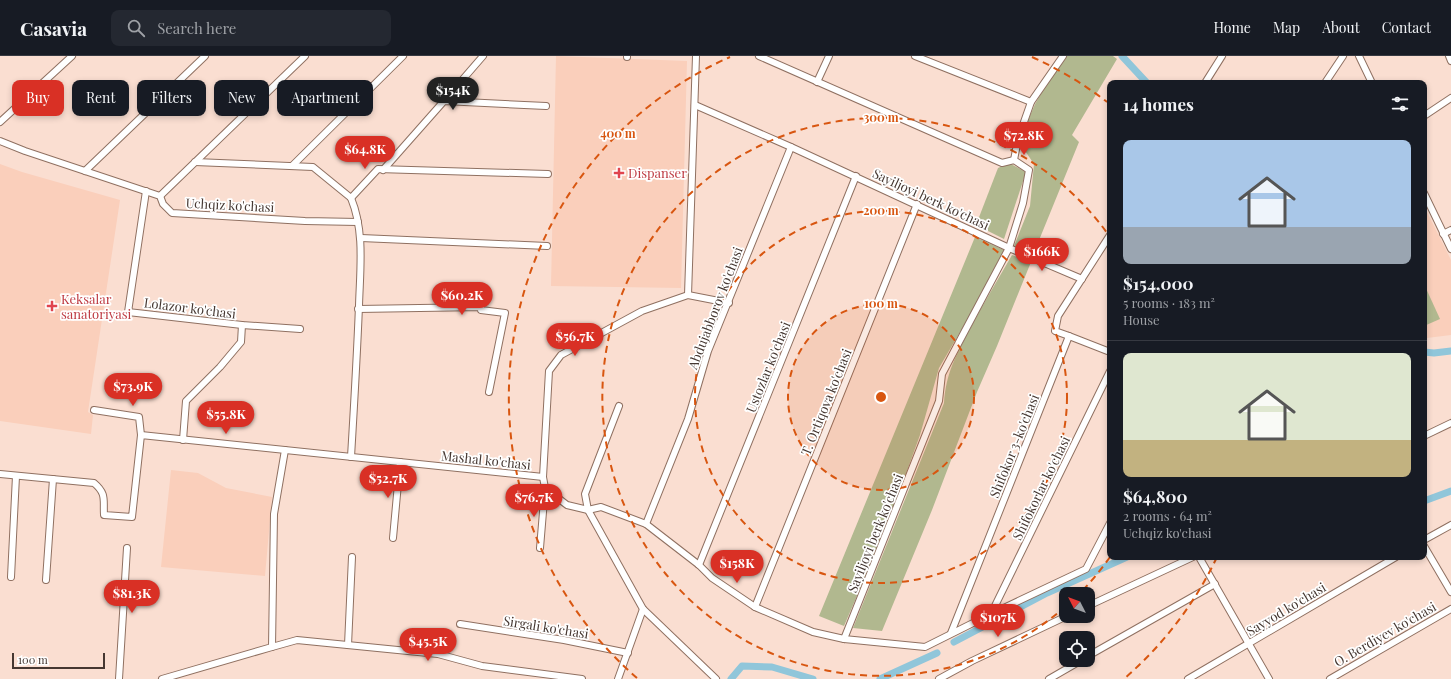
<!DOCTYPE html>
<meta charset="utf-8">
<style>
:root{--surface:#171b24;--page:#242831;--text:#f1f3f6;--muted:#9ea1a6;--line:#363941;--accent:#d93025}
body{margin:0;font-family:"Playfair Display",serif;background:var(--page);color:var(--text);height:100vh;display:flex;flex-direction:column;font-size:15px;white-space:nowrap}
*{box-sizing:border-box;margin:0}
p{font-size:13px;color:var(--muted)}
.icon{flex:none;width:22px;height:22px;fill:none;stroke:currentColor;stroke-width:2;stroke-linecap:round;stroke-linejoin:round}
.map{position:relative;flex:1;overflow:hidden}
.side{position:absolute;left:1107px;top:24px;width:320px;height:480px;display:flex;flex-direction:column;background:var(--surface);border-radius:8px;box-shadow:0 2px 6px #0003}
.side>*{flex:none}
.guide{position:absolute;left:12px;top:24px;width:380px;height:36px;display:flex;gap:8px}
.needle{width:26px;rotate:312deg}
.buttons{position:absolute;left:1059px;top:531px;display:grid;gap:8px}
.buttons a{display:grid;place-items:center;width:36px;height:36px;border-radius:8px;background:var(--surface);box-shadow:0 2px 6px #0003;font-size:20px}
.scale{position:absolute;left:12px;bottom:10px;width:93px;box-sizing:border-box;padding-left:4px;border:2px solid #453731;border-top:0;font-size:11px;line-height:14px;white-space:nowrap;color:#453731;-webkit-text-stroke:3px #fff;paint-order:stroke}
.price{position:absolute;translate:-50% -34px;padding:0 9px;border-radius:14px;background:var(--accent);color:#fff;font-size:13px;line-height:26px;filter:drop-shadow(0 1px 2px #0008)}
.price::after{content:'';position:absolute;left:50%;top:24px;width:12px;height:9px;margin-left:-6px;background:inherit;clip-path:polygon(0 0,100% 0,50% 100%)}
.price.selected{background:#222;color:#fff}
ul{padding:0;list-style:none}
li{display:grid;align-content:center;gap:8px;height:212px;padding:0 16px}
li+li{border-top:1px solid var(--line)}
li span{display:grid;place-items:center;height:124px;border-radius:8px;color:#555}
li>.icon{margin-inline-start:auto}
span .icon{width:72px;height:72px;fill:#fffc;stroke-width:1}
li b{font-size:17px}
h2{display:flex;justify-content:space-between;align-items:center;height:48px;padding:0 16px;font-size:17px}
.pill{padding:0 14px;border-radius:8px;background:var(--surface);box-shadow:0 2px 6px #0003;font-size:14px;line-height:36px}
.pill.selected{background:var(--accent);color:#fff}
header{display:flex;align-items:center;gap:24px;box-sizing:border-box;height:56px;padding:0 20px;background:var(--surface);border-bottom:1px solid var(--line)}
header strong{font-size:19px}
nav{display:flex;gap:22px;margin-inline-start:auto;font-size:14px}
.search{width:280px;height:36px;background:var(--page);display:flex;align-items:center;gap:10px;box-sizing:border-box;padding:0 14px;border-radius:8px;color:var(--muted);font-size:15px}
.map>svg:first-child{display:block}
.built{fill:#facfbb}
.green{fill:#b1b88f}
.lines{fill:none;stroke-linecap:round;stroke-linejoin:round}
.canal{stroke:#90c6da;stroke-width:7}
.minor-casing{stroke:#8f7061;stroke-width:8}
.minor{stroke:#fff;stroke-width:6}
.ring{fill:none;stroke:#d85610;stroke-width:2;stroke-dasharray:7 5}
.health-dot{fill:#e0444e;stroke:#fff;stroke-width:1.5}
.labels{text-anchor:middle;stroke-width:3.5;stroke-linejoin:round;paint-order:stroke}
.health-label{font-size:13px;fill:#be3a42;stroke:#fff;text-anchor:start}
.street-label{font-size:13px;fill:#453731;stroke:#fff}
.centre{fill:#d85610;stroke:#fff;stroke-width:2}
.ring-label{font-size:12px;text-anchor:middle;font-weight:bold;fill:#d85610;stroke:#fff;stroke-width:3.5;stroke-linejoin:round;paint-order:stroke}
</style>
<header>
<strong>Casavia</strong>
<div class="search"><svg class="icon" aria-label="search" viewBox="0 0 24 24"><circle cx="10" cy="10" r="6"/><path d="M15 15l6 6"/></svg>Search here</div>
<nav><a>Home</a><a>Map</a><a>About</a><a>Contact</a></nav>
</header>
<div class="map">
<svg width="1451" height="623" viewBox="0 0 1451 623">
<rect width="100%" height="100%" fill="#faded1"/>
<g class="built">
<polygon points="556,0 687,5 681,232 551,230"/>
<polygon points="0,108 22,116 120,144 88,356 93,359 91,378 0,365"/>
<polygon points="1424,150 1451,204 1451,279 1427,282 1424,281"/>
<polygon points="171,414 198,417 226,432 272,441 265,520 161,511"/>
</g>
<g class="green">
<polygon points="1067,0 1113,0 1117,3 1072,79 1079,86 1033,199 1014,190 1030,150 1034,108 1019,86 1035,48 1052,19"/>
<polygon points="1009,107 1026,116 1004,183 976,169 998,112"/>
<polygon points="975,181 1004,194 970,259 939,312 920,379 887,470 844,570 819,560"/>
<path d="M 1012,199 L 1031,206 L 997,290 L 977,336 L 932,454 L 882,575 L 853,572 L 944,347 C 946,317 956,299 970,273 C 983,248 998,223 1012,199 Z"/>
<polygon points="1424,228 1440,263 1424,270"/>
</g>
<g class="lines">
<g class="canal">
<polyline points="1122,0 1147,27"/>
<polyline points="1424,296 1434,297 1451,295"/>
<polyline points="1424,445 1451,435"/>
<polyline points="954,586 1047,537 1127,501"/>
<polyline points="731,623 742,610 772,611 813,623"/>
<polyline points="880,623 937,597"/>
</g>
<defs>
<g id="minor">
<polyline points="759,0 1002,107 1014,104"/>
<polyline points="915,0 1031,46"/>
<polyline points="1063,0 1031,46 1018,83 1014,104 1029,114 1023,147 1009,192 1082,223"/>
<polyline points="1359,0 1372,27"/>
<polyline points="1449,0 1451,5"/>
<polyline points="627,1 627,0"/>
<polyline points="817,26 829,0"/>
<polyline points="1205,27 1222,0"/>
<polyline points="1325,27 1343,0"/>
<polyline points="444,45 483,0"/>
<polyline points="695,49 791,91 1009,192 942,318 939,345 844,583"/>
<polyline points="1424,60 1451,42"/>
<polyline points="0,66 72,0"/>
<polyline points="0,85 25,95 160,140 163,148 172,157 305,165 358,166"/>
<polyline points="195,106 313,111 351,142 378,113 548,118"/>
<polyline points="293,109 403,0"/>
<polyline points="383,114 444,45 546,50"/>
<polyline points="85,115 205,0"/>
<polyline points="146,135 128,256 242,269 300,273"/>
<polyline points="1424,137 1451,193"/>
<polyline points="160,140 305,0"/>
<polyline points="1443,178 1451,174"/>
<polyline points="361,182 547,190"/>
<polyline points="688,239 696,0"/>
<polyline points="729,247 688,239 642,255 561,299 549,315 543,421 545,432 567,449 588,454 601,451 646,468 699,509 712,522 755,551 813,576 844,583 925,591 991,558 1086,513 1110,467"/>
<polyline points="358,253 481,251 481,254 505,257 489,336"/>
<polyline points="1069,280 1110,296"/>
<polyline points="619,350 585,438 588,454 643,553 716,623"/>
<polyline points="94,354 139,361 141,379"/>
<polyline points="1424,380 1451,367"/>
<polyline points="183,384 186,345 220,311 241,286 242,269"/>
<path d="M 351,401 C 354,351 357,300 359,250 C 360,213 365,176 351,142"/>
<path d="M 0,418 L 94,427 C 107,438 103,444 104,459 L 132,461 L 141,379 L 543,421"/>
<polyline points="646,468 688,363 708,295 791,91"/>
<polyline points="393,482 400,406"/>
<polyline points="1424,484 1451,469"/>
<polyline points="1424,490 1451,536"/>
<polyline points="540,492 545,432"/>
<polyline points="1199,501 1269,623"/>
<polyline points="699,509 856,120"/>
<polyline points="11,521 16,420"/>
<polyline points="46,524 53,423"/>
<polyline points="1088,550 1193,501"/>
<polyline points="755,551 917,148"/>
<polyline points="991,558 1110,315"/>
<polyline points="460,568 564,584 628,597"/>
<polyline points="951,577 1069,280 1055,275 1058,260 1110,179"/>
<polyline points="348,589 352,501"/>
<polyline points="272,591 297,584 438,598 482,610 582,623"/>
<polyline points="1088,600 1215,528"/>
<polyline points="119,623 127,492"/>
<polyline points="162,623 272,591 274,458 285,394"/>
<polyline points="618,623 643,553"/>
<polyline points="939,623 972,605 1067,560"/>
<polyline points="1049,623 1082,604"/>
<polyline points="1188,623 1396,501"/>
<polyline points="1330,623 1451,553"/>
</g>
</defs>
<use href="#minor" class="minor-casing"/>
<use href="#minor" class="minor"/>
</g>
<circle cx="881" cy="341" r="93" fill="#d85610" fill-opacity=".12"/>
<g class="ring">
<circle cx="881" cy="341" r="93"/>
<circle cx="881" cy="341" r="186"/>
<path d="M1110 501A279 279 0 0 1 1080 537M1066 550A279 279 0 1 1 1110 181"/>
<path d="M1217 501A372 372 0 0 1 1125 622M637 622A372 372 0 0 1 730 1M1032 1A372 372 0 0 1 1107 46"/>
</g>
<g class="health-dot">
<path d="M617 111h4v4h4v4h-4v4h-4v-4h-4v-4h4z"/>
<path d="M50 244h4v4h4v4h-4v4h-4v-4h-4v-4h4z"/>
</g>
<g class="labels">
<g class="health-label">
<text x="628" y="122">Dispanser</text>
<text x="61" y="248">Keksalar<tspan x="61" dy="15">sanatoriyasi</tspan></text>
</g>
<g class="street-label">
<text transform="translate(931 143) rotate(25)" y="5">Sayiljoyi berk ko'chasi</text>
<text transform="translate(230 149) rotate(3)" y="5">Uchqiz ko'chasi</text>
<text transform="translate(190 252) rotate(7)" y="5">Lolazor ko'chasi</text>
<text transform="translate(715 252) rotate(-69)" y="5">Abdujabborov ko'chasi</text>
<text transform="translate(768 311) rotate(-68)" y="5">Ustozlar ko'chasi</text>
<text transform="translate(826 346) rotate(-68)" y="5">T. Ortiqova ko'chasi</text>
<text transform="translate(1014 390) rotate(-68)" y="5">Shifokor 3-ko'chasi</text>
<text transform="translate(486 404) rotate(6)" y="5">Mashal ko'chasi</text>
<text transform="translate(1041 432) rotate(-64)" y="5">Shifokorlar ko'chasi</text>
<text transform="translate(875 477) rotate(-68)" y="5">Sayiljoyi berk ko'chasi</text>
<text transform="translate(1286 553) rotate(-31)" y="5">Sayyod ko'chasi</text>
<text transform="translate(546 571) rotate(9)" y="5">Sirgali ko'chasi</text>
<text transform="translate(1385 578) rotate(-30)" y="5">O. Berdiyev ko'chasi</text>
</g>
</g>
<circle cx="881" cy="341" r="6" class="centre"/>
<g class="ring-label">
<text x="881" y="66">300 m</text>
<text x="618" y="82">400 m</text>
<text x="881" y="159">200 m</text>
<text x="881" y="252">100 m</text>
</g>
</svg>
<div class="buttons">
<a><svg class="needle" viewBox="-14 -14 28 28"><path d="M0-13l5 13h-10z" fill="#e53935"/><path d="M0 13l5-13h-10z" fill="#9ea1a6"/></svg></a>
<a><svg class="icon" aria-label="locate" viewBox="0 0 24 24"><circle cx="12" cy="12" r="6"/><path d="M12 2v4M12 18v4M2 12h4M18 12h4"/></svg></a>
</div>
<div class="scale">100 m</div>
<b class="price selected" style="left:453px;top:55px">$154K</b>
<b class="price" style="left:1024px;top:100px">$72.8K</b>
<b class="price" style="left:365px;top:114px">$64.8K</b>
<b class="price" style="left:1042px;top:216px">$166K</b>
<b class="price" style="left:462px;top:260px">$60.2K</b>
<b class="price" style="left:575px;top:301px">$56.7K</b>
<b class="price" style="left:133px;top:351px">$73.9K</b>
<b class="price" style="left:226px;top:379px">$55.8K</b>
<b class="price" style="left:388px;top:443px">$52.7K</b>
<b class="price" style="left:534px;top:462px">$76.7K</b>
<b class="price" style="left:737px;top:528px">$158K</b>
<b class="price" style="left:132px;top:558px">$81.3K</b>
<b class="price" style="left:998px;top:582px">$107K</b>
<b class="price" style="left:428px;top:606px">$45.5K</b>
<div class="guide">
<a class="pill selected">Buy</a>
<a class="pill">Rent</a>
<a class="pill">Filters</a>
<a class="pill">New</a>
<a class="pill">Apartment</a>
</div>
<section class="side">
<h2>14 homes<svg class="icon" aria-label="filters" viewBox="0 0 24 24"><path d="M4 7h16M4 17h16"/><circle cx="9" cy="7" r="2"/><circle cx="15" cy="17" r="2"/></svg></h2>
<ul>
<li><span style="background:linear-gradient(#a9c7e8 70%,#9aa5b1 0)"><svg class="icon" aria-label="home" viewBox="0 0 24 24"><path d="M3 11l9-7 9 7M6 9v11h12V9"/></svg></span><div><b>$154,000</b><p>5 rooms · 183 m²</p><p>House</p></div></li>
<li><span style="background:linear-gradient(#dfe7d0 70%,#c2b280 0)"><svg class="icon" aria-label="home" viewBox="0 0 24 24"><path d="M3 11l9-7 9 7M6 9v11h12V9"/></svg></span><div><b>$64,800</b><p>2 rooms · 64 m²</p><p>Uchqiz ko'chasi</p></div></li>
</ul>
</section>
</div>
